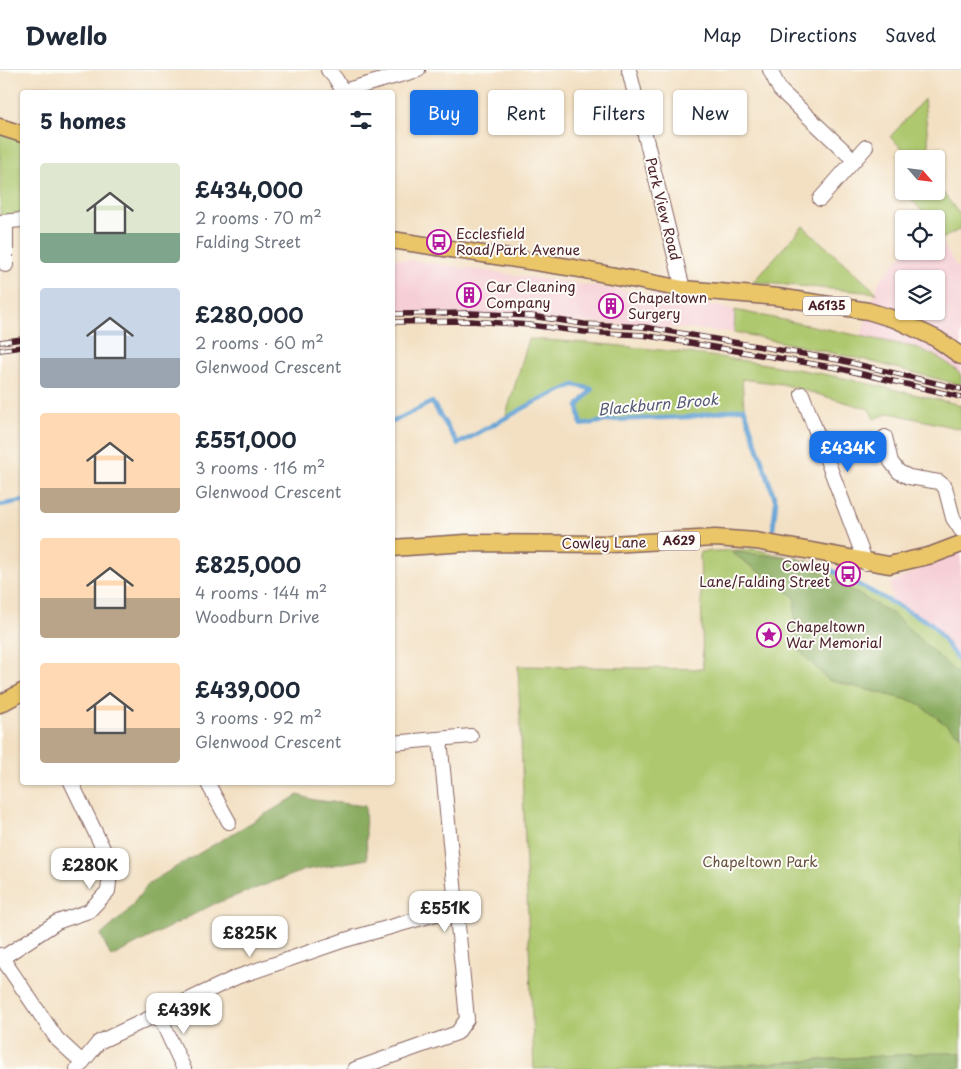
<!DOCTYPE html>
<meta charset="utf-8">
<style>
:root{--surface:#fff;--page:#f6f6f7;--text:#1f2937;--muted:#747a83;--line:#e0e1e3;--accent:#1a73e8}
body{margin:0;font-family:"Playpen Sans",sans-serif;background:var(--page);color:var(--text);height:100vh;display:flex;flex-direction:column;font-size:19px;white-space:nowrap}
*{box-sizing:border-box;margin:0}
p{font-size:16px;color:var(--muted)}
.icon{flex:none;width:28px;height:28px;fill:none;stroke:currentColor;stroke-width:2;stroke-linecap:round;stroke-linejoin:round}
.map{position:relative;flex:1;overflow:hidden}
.drawer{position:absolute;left:20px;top:20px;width:375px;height:695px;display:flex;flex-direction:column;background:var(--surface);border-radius:5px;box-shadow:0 1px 4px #0004}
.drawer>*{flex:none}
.guide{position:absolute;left:410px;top:20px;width:475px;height:45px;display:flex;gap:10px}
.needle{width:32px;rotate:118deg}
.fabs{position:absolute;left:895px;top:80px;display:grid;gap:10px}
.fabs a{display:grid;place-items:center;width:50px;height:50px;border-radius:5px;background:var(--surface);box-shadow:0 1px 4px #0004;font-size:25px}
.price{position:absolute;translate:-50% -42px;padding:0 11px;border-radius:10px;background:#fff;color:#222;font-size:16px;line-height:32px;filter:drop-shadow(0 1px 2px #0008)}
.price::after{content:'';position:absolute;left:50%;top:30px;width:15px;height:11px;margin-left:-8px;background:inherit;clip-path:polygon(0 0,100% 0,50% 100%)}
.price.active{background:var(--accent);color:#fff}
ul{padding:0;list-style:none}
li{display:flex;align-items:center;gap:15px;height:125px;padding:0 20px}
li span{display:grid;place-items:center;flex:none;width:140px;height:100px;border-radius:5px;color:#555}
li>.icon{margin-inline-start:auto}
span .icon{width:60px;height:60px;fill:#fffc;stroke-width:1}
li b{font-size:21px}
h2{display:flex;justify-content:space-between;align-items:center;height:60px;padding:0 20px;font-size:21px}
.pill{padding:0 18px;border-radius:5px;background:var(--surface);box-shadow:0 1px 4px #0004;font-size:18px;line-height:45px}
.pill.active{background:var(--accent);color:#fff}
header{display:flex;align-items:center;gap:30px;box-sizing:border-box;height:70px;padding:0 25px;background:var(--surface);border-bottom:1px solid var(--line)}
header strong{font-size:24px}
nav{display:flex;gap:28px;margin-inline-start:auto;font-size:18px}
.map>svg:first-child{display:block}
.built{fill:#f6cfd6;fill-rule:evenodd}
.green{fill:#adc86e;stroke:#7c744c}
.forest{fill:#8aac61;stroke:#6a6646}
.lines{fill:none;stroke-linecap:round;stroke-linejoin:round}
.stream{stroke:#63a2d5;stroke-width:4.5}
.minor-casing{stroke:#856360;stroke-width:16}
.major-casing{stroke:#856360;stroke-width:19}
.minor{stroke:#fff;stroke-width:14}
.major{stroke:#ebc669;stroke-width:16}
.rail-casing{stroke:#4a1f2b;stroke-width:5.5}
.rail{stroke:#fdfcf7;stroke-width:4;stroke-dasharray:11;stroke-linecap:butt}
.labels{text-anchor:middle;stroke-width:4;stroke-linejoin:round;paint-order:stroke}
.shield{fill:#fdfcf7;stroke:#806168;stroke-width:1}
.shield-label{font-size:12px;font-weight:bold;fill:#4a1f2b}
.street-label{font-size:14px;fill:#4a1f2b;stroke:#fdfcf7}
.poi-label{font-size:14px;fill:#4a1f2b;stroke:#fdfcf7;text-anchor:start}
.park-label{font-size:14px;fill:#68523f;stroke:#fdfcf7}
.water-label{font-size:15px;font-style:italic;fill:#555a77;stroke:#fdfcf7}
</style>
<header>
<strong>Dwello</strong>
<nav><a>Map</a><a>Directions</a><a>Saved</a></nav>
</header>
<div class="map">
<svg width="961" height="999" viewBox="0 0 961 999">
<rect width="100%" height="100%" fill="#fdfcf7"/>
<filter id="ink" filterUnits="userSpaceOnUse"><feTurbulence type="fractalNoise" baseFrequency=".02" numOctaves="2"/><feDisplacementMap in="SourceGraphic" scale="10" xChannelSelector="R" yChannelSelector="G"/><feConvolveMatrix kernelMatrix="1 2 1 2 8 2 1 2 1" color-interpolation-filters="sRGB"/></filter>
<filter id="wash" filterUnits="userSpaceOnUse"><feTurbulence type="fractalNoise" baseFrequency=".0096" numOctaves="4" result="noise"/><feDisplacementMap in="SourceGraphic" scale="20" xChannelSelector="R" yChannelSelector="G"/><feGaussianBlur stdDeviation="1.12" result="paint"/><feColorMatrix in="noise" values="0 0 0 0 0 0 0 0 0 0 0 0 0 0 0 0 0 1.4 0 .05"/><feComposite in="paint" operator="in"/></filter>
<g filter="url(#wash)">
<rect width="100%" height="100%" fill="#f3e0c3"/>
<g class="built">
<path d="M 936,162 L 957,198 L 961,189 L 961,305 L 940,288 L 918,278 L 861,266 L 879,212 L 905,181 L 936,181 ZM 904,209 L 936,209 L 936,241 L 904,241 Z"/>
<polygon points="393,188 664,226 735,240 734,262 393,240"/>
<polygon points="961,481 961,594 932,555 892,532 890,513"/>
</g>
<g class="green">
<polygon points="924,29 930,89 914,89 890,67"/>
<polygon points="0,60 22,67 22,144 0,147"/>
<polygon points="936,97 942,106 940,119 961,146 961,159 941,169 936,161 936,149 929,149 906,123 936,121"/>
<polygon points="803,156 877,223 753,212"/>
<path d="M 735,240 L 918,278 C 933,285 950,292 961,305 L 961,315 L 865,290 L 734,262 Z"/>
<path d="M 529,269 C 632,275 737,287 839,307 C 880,316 920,326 961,335 L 961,359 L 890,343 L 874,349 L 869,339 L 782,314 L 742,309 L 744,338 L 689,347 L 611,350 L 581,355 L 578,336 L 592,319 L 574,315 L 505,348 Z"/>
<polygon points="753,479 820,494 932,554 961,594 961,992 929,983 676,999 534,999 518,596 703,599 700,482"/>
</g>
<g class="forest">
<polygon points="731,482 797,488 894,545 961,607 961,666 916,632 828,610 794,575 795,527"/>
<polygon points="298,725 314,730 365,736 367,789 305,800 214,834 111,887 101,865 126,843 149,813"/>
<polygon points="929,983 961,983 961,999 676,999"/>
</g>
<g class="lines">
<g class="stream">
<polyline points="392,352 432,332 458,374 533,333 574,315 592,319 578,336 581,355 611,350 689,347 744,338 776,432 773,459"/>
<polyline points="0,435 22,431"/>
<polyline points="820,494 932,554 961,594"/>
</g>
</g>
</g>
<g filter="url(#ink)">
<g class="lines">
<defs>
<g id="minor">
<polyline points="328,0 336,9 343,22"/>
<polyline points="629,0 683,219"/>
<polyline points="770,0 780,20 854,90"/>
<polyline points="343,21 418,0"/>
<polyline points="820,129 866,77"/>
<polyline points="0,152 22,150"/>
<polyline points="6,195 6,152"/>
<polyline points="802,324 866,493"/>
<polyline points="885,367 891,392 899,402 909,407 939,412 945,417 953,448 961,460"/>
<polyline points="392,673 471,666"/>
<polyline points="207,712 229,752"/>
<polyline points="0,885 57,969 82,992"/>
<polyline points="2,888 57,852 89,841 108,821 111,795 71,712"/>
<polyline points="158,943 184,999"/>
<polyline points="77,999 99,972 237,907 345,870 457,838"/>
<polyline points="355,999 457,963 467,949 440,669"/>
</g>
<g id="major">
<polyline points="0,57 22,64"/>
<polyline points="392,170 574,198 683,219 778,227 868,241 897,250 937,269 961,286"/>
<polyline points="392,478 466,473 611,474 715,468 756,471 889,495 932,485 961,474"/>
<polyline points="0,634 22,622"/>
</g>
</defs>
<use href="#minor" class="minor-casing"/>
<use href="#major" class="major-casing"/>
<use href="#minor" class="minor"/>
<use href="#major" class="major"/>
<defs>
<g id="rail">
<polyline points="392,244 471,243 531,246 584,254 644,257 839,290 961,319"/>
<polyline points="392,252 471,251 530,255 584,262 643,265 837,298 961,327"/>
<polyline points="0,272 22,269"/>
<polyline points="0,280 22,277"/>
</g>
</defs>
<use href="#rail" class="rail-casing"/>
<use href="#rail" class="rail"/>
</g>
</g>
<defs>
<symbol id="bus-ring" viewBox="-11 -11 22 22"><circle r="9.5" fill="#fdfcf7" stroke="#b5179e" stroke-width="1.5"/><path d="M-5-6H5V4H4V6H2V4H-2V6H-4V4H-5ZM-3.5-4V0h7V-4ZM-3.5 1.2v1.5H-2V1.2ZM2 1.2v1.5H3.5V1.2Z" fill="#b5179e"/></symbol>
<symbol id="building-ring" viewBox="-11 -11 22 22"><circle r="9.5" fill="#fdfcf7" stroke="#b5179e" stroke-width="1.5"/><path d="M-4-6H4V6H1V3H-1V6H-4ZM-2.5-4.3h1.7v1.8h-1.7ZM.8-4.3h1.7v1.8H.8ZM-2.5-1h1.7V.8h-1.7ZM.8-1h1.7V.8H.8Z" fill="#b5179e"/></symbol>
<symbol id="sight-ring" viewBox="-11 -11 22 22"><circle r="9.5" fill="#fdfcf7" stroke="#b5179e" stroke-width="1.5"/><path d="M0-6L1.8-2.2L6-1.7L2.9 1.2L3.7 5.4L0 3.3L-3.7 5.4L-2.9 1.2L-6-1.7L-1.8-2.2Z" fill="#b5179e"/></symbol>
</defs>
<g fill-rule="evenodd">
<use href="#bus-ring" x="425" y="158" width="28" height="28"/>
<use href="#building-ring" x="455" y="211" width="28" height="28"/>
<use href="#building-ring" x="597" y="222" width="28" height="28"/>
<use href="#bus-ring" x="834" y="490" width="28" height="28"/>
<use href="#sight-ring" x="755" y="551" width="28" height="28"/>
</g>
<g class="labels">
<g class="shield">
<rect x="803" y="226.5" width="48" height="19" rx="4"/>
<rect x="658" y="461.5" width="42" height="19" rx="4"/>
</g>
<g class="shield-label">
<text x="827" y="240">A6135</text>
<text x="679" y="475">A629</text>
</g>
<g class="street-label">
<text transform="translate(663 139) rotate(76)" y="5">Park View Road</text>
<text transform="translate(604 473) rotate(-1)" y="5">Cowley Lane</text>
</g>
<g class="poi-label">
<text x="456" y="169">Ecclesfield<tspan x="456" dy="16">Road/Park Avenue</tspan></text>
<text x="486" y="222">Car Cleaning<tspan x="486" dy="16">Company</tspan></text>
<text x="628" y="233">Chapeltown<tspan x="628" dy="16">Surgery</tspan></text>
<text x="830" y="501" text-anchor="end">Cowley<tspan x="830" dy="16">Lane/Falding Street</tspan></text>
<text x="786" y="562">Chapeltown<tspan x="786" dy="16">War Memorial</tspan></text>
</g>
<g class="park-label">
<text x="760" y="797">Chapeltown Park</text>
</g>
<g class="water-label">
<text transform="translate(658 335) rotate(-5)" y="5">Blackburn Brook</text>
</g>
</g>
</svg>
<div class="fabs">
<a><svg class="needle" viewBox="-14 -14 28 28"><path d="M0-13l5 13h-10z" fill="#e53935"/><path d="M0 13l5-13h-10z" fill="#747a83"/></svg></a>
<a><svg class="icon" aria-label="locate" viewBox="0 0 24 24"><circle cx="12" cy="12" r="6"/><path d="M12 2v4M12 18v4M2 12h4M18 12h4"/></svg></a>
<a><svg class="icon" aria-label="layers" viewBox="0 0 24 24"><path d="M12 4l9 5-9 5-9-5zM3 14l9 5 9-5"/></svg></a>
</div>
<b class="price active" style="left:848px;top:403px">£434K</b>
<b class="price" style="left:90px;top:820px">£280K</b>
<b class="price" style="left:445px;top:863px">£551K</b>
<b class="price" style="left:250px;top:888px">£825K</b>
<b class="price" style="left:184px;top:965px">£439K</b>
<div class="guide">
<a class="pill active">Buy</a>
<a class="pill">Rent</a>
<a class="pill">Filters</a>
<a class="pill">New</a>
</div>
<section class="drawer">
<h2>5 homes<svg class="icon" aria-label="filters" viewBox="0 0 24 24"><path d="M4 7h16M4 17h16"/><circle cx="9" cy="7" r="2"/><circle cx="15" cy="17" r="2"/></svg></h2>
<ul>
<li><span style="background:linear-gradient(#dfe7d0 70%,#7fa58c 0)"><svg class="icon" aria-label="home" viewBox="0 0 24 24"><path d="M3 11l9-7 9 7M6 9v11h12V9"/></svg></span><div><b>£434,000</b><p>2 rooms · 70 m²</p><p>Falding Street</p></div></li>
<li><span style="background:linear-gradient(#c9d6e8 70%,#9aa5b1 0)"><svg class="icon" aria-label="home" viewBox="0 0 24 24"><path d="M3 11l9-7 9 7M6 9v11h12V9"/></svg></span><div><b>£280,000</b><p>2 rooms · 60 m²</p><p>Glenwood Crescent</p></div></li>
<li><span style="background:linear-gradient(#ffd9b3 75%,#b9a48a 0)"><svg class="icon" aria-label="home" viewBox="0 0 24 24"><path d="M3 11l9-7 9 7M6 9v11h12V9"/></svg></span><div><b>£551,000</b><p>3 rooms · 116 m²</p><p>Glenwood Crescent</p></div></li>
<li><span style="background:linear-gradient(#ffd9b3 60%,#b9a48a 0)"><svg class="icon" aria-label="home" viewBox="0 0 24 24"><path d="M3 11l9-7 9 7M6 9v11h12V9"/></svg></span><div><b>£825,000</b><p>4 rooms · 144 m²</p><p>Woodburn Drive</p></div></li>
<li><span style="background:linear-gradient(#ffd9b3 65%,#b9a48a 0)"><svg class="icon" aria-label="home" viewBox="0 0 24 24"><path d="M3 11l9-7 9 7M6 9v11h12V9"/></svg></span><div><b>£439,000</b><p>3 rooms · 92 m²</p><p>Glenwood Crescent</p></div></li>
</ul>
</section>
</div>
